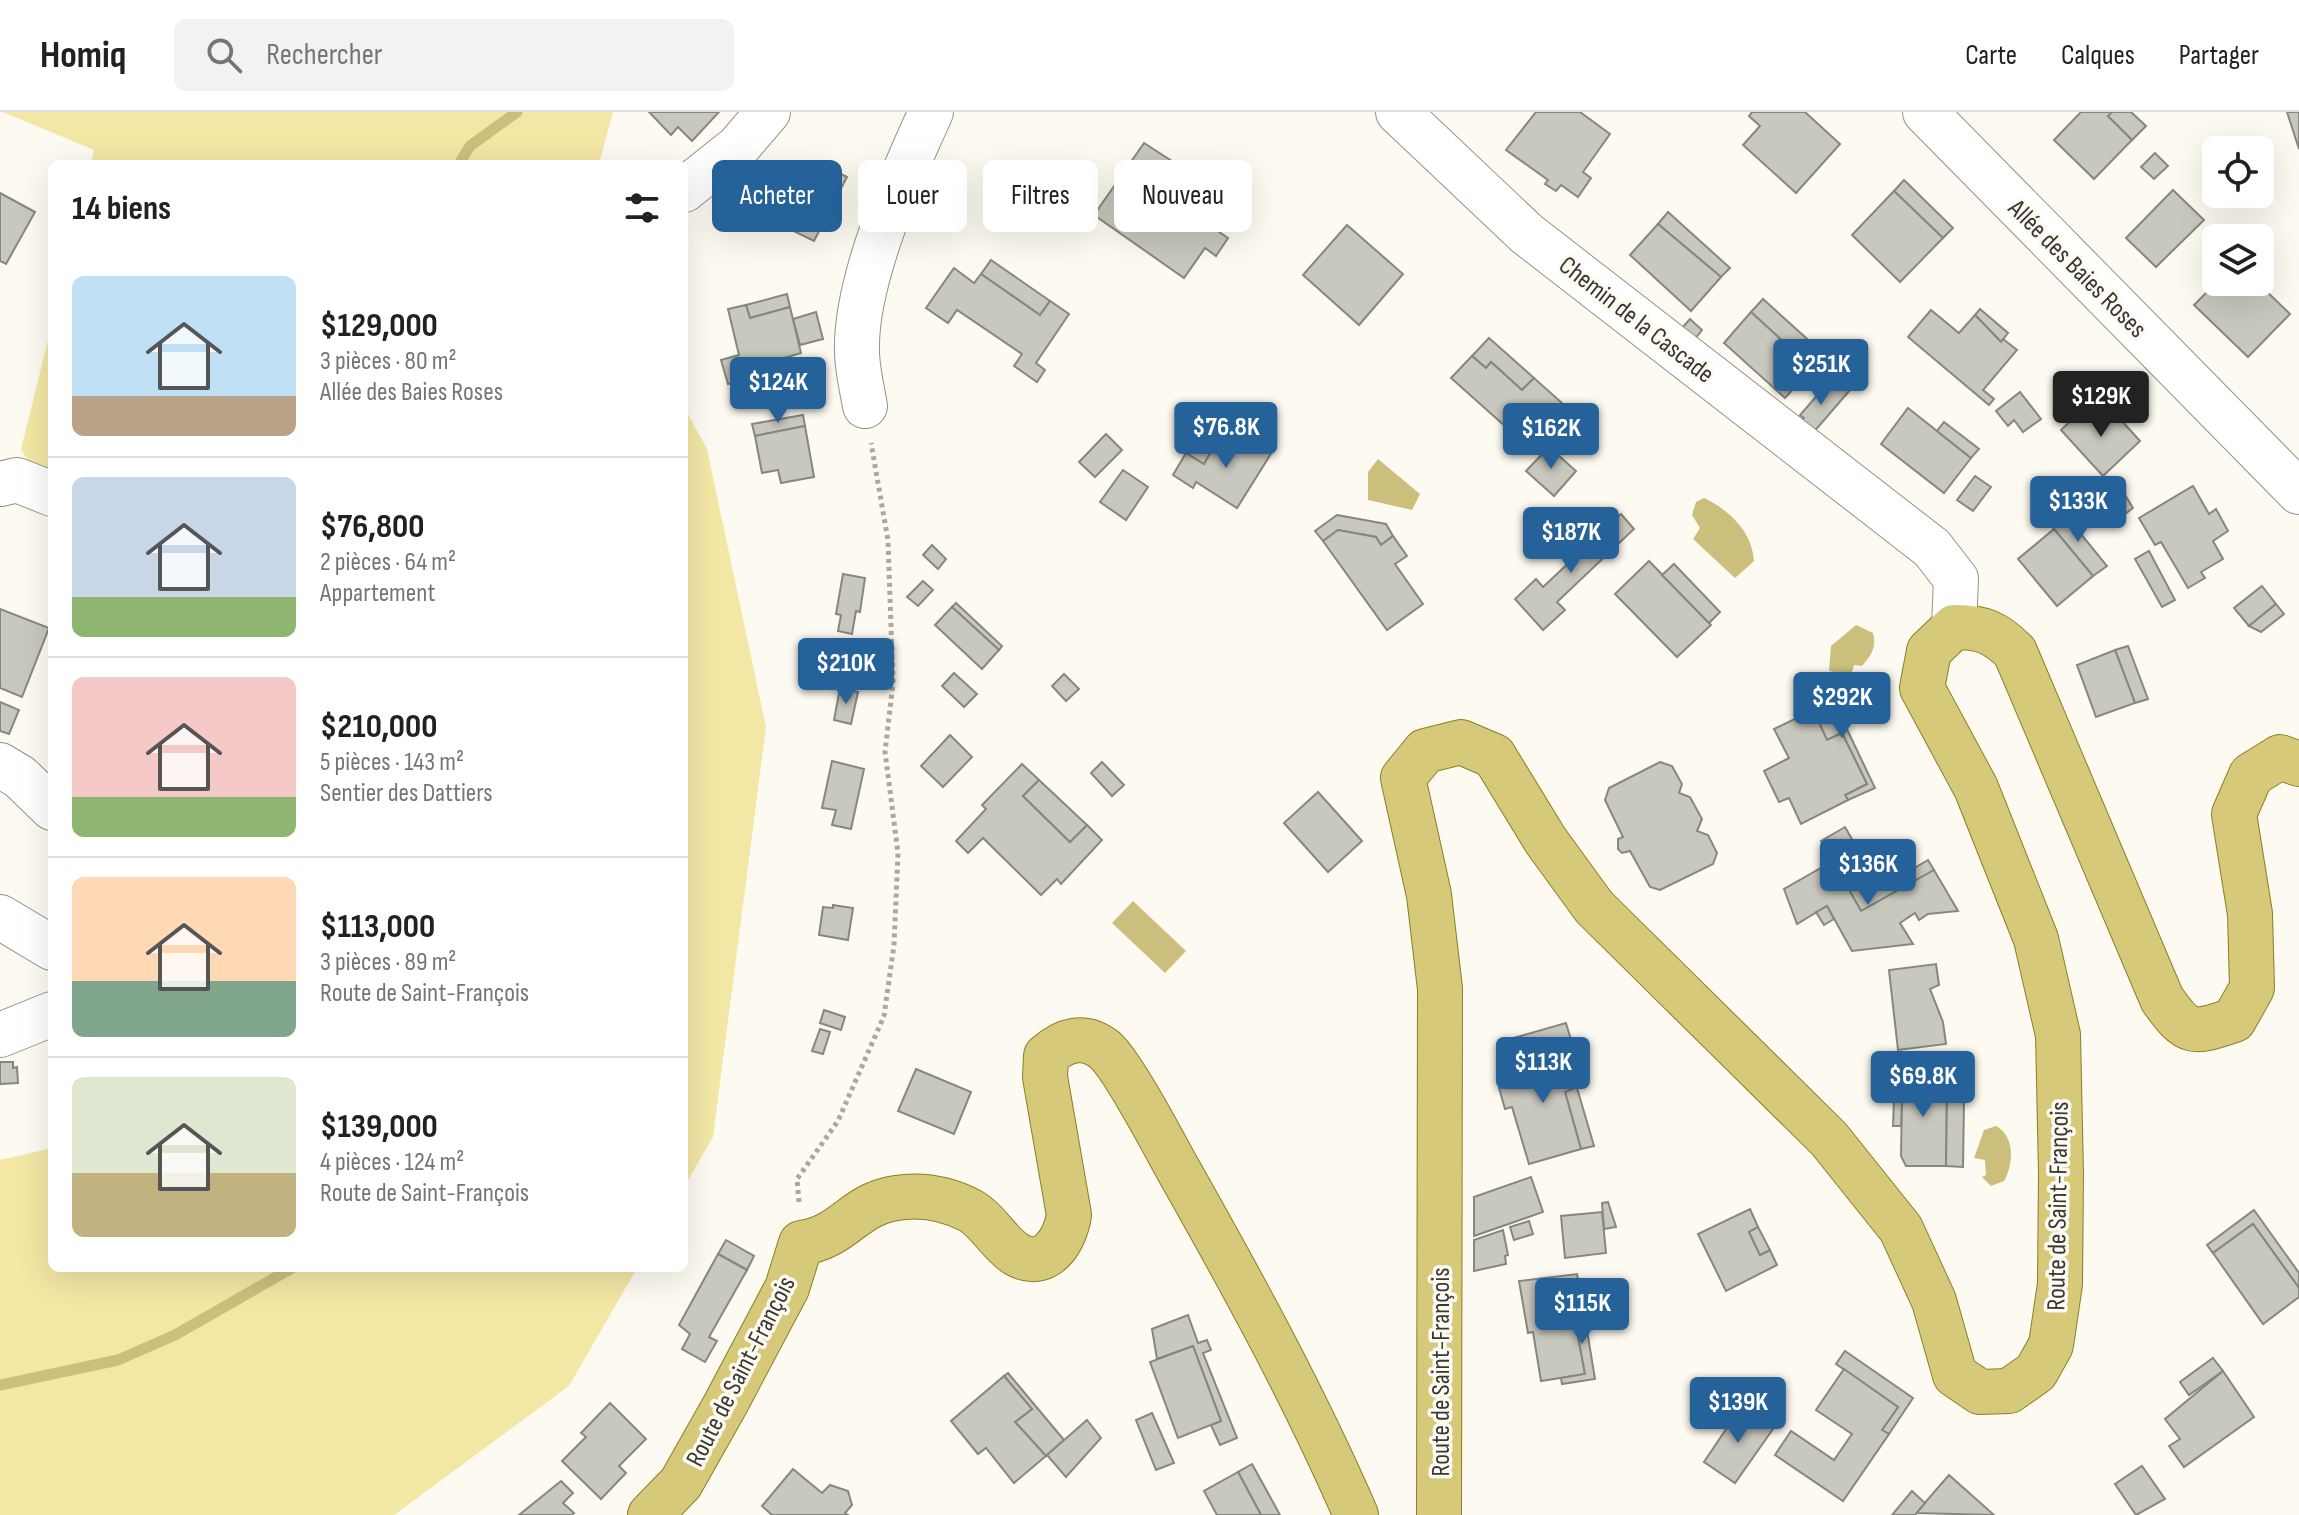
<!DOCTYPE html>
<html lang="fr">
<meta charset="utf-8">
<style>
:root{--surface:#fff;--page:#f2f2f2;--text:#202124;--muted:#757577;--line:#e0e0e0;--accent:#256299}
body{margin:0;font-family:"Sofia Sans Condensed",sans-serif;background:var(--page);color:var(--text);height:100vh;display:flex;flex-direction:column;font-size:30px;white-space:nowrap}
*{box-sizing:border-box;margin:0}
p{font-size:26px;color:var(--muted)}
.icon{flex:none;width:44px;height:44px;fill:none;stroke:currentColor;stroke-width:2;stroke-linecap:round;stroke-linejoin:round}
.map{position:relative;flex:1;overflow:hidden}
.sheet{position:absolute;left:48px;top:48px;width:640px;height:1112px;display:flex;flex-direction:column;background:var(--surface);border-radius:12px;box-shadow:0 8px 32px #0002}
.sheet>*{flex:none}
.banner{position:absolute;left:712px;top:48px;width:760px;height:72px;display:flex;gap:16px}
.tools{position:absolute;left:2202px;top:24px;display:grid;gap:16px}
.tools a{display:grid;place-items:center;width:72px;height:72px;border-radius:12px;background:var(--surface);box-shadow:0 8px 32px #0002;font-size:40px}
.price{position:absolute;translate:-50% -68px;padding:0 18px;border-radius:8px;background:var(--accent);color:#fff;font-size:26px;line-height:52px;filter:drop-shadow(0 2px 4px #0008)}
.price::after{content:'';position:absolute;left:50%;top:48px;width:24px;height:18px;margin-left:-12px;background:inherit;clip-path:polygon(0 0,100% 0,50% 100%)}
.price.current{background:#222;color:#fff}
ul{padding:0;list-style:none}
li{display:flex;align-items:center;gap:24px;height:200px;padding:0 24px}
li+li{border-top:2px solid var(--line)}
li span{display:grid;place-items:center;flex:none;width:224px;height:160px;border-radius:12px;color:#555}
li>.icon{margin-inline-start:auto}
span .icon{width:96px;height:96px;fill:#fffc;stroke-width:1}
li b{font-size:34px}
h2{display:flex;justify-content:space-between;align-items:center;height:96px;padding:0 24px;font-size:34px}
.chip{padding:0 28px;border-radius:12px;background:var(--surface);box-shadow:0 8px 32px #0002;font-size:28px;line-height:72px}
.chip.current{background:var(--accent);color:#fff}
header{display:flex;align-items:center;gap:48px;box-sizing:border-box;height:112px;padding:0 40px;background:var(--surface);border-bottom:2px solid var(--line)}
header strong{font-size:38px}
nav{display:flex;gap:44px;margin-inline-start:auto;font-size:28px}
.search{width:560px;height:72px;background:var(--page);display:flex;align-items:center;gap:20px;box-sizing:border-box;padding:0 28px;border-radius:12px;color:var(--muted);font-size:30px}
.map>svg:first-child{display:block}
.green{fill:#f3e7a5}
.water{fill:#ccbf7d}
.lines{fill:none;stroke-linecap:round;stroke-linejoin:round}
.stream{stroke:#ccbf7d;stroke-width:11}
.building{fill:#c9c8be;stroke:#88877e;stroke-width:2}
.minor-casing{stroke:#94928a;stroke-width:46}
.major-casing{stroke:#8c7e28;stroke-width:46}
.path{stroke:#aaa9a1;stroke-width:5;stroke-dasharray:4 4;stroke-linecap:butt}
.minor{stroke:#fff;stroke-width:44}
.major{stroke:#d6c97a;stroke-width:44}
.labels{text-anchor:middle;stroke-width:7;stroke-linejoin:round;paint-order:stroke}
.street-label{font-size:26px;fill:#383734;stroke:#fdfbf1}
</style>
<header>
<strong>Homiq</strong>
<div class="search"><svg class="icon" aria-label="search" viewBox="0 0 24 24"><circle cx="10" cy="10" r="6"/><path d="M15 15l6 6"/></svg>Rechercher</div>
<nav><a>Carte</a><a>Calques</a><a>Partager</a></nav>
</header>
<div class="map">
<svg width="2299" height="1403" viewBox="0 0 2299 1403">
<rect width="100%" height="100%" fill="#fdfbf1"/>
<g class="green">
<polygon points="3,0 613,0 599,52 91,52 94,38"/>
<polygon points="52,212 52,388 21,337"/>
<polygon points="684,295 707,337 766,615 713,1025 684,1075"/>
<polygon points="52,1036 52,1156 637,1156 569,1274 394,1403 0,1403 0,1048"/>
</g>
<g class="water">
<polygon points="1378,347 1420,382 1412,398 1368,388 1368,360"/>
<path d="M 1704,386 C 1729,398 1752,419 1754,449 L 1735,466 L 1693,427 L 1700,416 L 1692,403 L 1696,390 Z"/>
<path d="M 1856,513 L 1873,521 C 1877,535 1871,544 1862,554 L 1854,553 L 1851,563 L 1829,559 L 1831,534 Z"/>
<polygon points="1133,789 1186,839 1165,861 1112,811"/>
<path d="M 1996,1014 C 2015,1024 2014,1052 2004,1069 L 1991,1074 L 1982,1065 L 1986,1063 L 1985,1048 L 1974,1046 L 1984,1018 Z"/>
</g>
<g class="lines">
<g class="stream">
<polyline points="459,52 470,34 517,0"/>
<polyline points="0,1273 118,1248 175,1223 292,1156"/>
</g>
</g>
<g class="building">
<polygon points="649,0 719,0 692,29 678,15 671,23"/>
<polygon points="1536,0 1580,0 1610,22 1583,60 1591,66 1578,85 1561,73 1556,79 1545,72 1548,68 1506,38"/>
<polygon points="1752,0 1805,0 1840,32 1796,81 1743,33 1760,14 1749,4"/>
<polygon points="2081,0 2112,0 2108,4 2132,28 2094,67 2054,28"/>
<polygon points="2112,0 2131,0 2146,14 2132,28 2108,4"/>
<polygon points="2287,0 2299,0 2299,37"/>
<polygon points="1144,31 1178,53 1160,79 1228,126 1216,144 1205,136 1184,166 1094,103"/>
<polygon points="2155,41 2168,54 2154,67 2141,55"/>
<polygon points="820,51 847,65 814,129 773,109 795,66 809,73"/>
<polygon points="1904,68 1953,116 1943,126 1894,79"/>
<polygon points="2173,78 2204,108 2156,155 2126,126"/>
<polygon points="1894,79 1943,126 1900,170 1852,123"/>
<polygon points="0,81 35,100 6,152 0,149"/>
<polygon points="1668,100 1730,156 1721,165 1658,112"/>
<polygon points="1658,112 1721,165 1691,199 1630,143"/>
<polygon points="1347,113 1403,162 1359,213 1303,163"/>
<polygon points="991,148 1050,189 1040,203 981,162"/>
<polygon points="954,156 974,171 981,162 1040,203 1050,189 1069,202 1036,251 1045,258 1037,270 1014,254 1022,242 957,198 948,211 926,196"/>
<polygon points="2217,170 2257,170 2290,202 2248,245 2194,193"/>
<polygon points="787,182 790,195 750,206 746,193"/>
<polygon points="1763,187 1825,243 1812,256 1751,200"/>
<polygon points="746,193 750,206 790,195 801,241 743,258 746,267 728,272 721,248 739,243 728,197"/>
<polygon points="1980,197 2008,221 2001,230 1975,203"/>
<polygon points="1931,198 1959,221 1975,203 2001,230 2003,227 2017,238 1983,278 1994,287 1989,293 1908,225"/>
<polygon points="816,200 823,227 800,233 793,207"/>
<polygon points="1751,200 1812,256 1785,286 1724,231"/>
<polygon points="1690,207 1702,218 1694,228 1682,216"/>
<polygon points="1489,226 1534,266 1522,278 1491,250 1486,256 1472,244"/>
<polygon points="1472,244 1486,256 1491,250 1522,278 1534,266 1571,299 1534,340 1451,266"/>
<polygon points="1834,264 1850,278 1807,328 1794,318 1804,306 1800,303"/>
<polygon points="2020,280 2041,307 2023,320 2014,308 2008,314 1996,299"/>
<polygon points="2098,283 2112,298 2098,311 2084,296"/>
<polygon points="1908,296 1971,346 1944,381 1881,332"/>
<polygon points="2084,296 2098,311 2112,298 2140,329 2103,364 2061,318"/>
<polygon points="803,303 805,314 755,324 752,312"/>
<polygon points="1213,304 1250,326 1241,340 1219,326 1204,352 1189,343"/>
<polygon points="1944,310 1979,337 1971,346 1937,319"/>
<polygon points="805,314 814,365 781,371 778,358 762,361 755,324"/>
<polygon points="1106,322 1122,338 1095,365 1079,350"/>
<polygon points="1219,326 1241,340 1250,326 1272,340 1237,396 1196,370 1193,376 1173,363 1186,341 1204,352"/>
<polygon points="1549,335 1576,359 1554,384 1526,359"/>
<polygon points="1123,358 1148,375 1126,408 1100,390"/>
<polygon points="1975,364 1991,375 1973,399 1957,388"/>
<polygon points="2193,374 2209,402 2216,397 2228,419 2213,429 2223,447 2201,460 2205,466 2188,476 2161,430 2155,433 2139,406"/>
<polygon points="2122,378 2133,396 2113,411 2102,391"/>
<polygon points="2063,400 2107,454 2093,464 2049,411"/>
<polygon points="1621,402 1634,417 1557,490 1565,498 1543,518 1515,487 1536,467 1543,475"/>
<polygon points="1337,403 1386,412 1393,424 1381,433 1376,425 1338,418 1323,429 1315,419"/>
<polygon points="2054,417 2093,464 2057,494 2018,447"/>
<polygon points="1338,418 1376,425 1381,433 1393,424 1407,444 1395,452 1423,492 1387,518 1323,429"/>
<polygon points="932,433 946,447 938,457 923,443"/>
<polygon points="2149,439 2175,488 2162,495 2135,447"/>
<polygon points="1649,449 1711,513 1677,545 1615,482"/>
<polygon points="1674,452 1720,500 1709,511 1662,463"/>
<polygon points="843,462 865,466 860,500 856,499 852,522 838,519 841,503 836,502"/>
<polygon points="923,469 933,478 918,494 907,485"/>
<polygon points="2262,474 2276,492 2249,514 2234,496"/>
<polygon points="956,491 1002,534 999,538 952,495"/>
<polygon points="2276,492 2284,502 2261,520 2249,514"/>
<polygon points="952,495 999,538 982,557 935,513"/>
<polygon points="0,497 49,516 22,585 0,576"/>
<polygon points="2128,534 2148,587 2135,591 2115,538"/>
<polygon points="2115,538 2135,591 2096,605 2077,553"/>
<polygon points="954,561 977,582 964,595 942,574"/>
<polygon points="1064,562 1079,577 1066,589 1052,574"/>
<polygon points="840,576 858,580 851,612 834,608"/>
<polygon points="1833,588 1875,676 1848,688 1845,683 1867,672 1842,621 1827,628 1813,598"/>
<polygon points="0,590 19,598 9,622 0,619"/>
<polygon points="1813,598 1827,628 1842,621 1867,672 1845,683 1848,688 1801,712 1789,686 1779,690 1764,659 1789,646 1774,617"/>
<polygon points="950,623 972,645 943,675 921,654"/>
<polygon points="832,649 864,657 851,717 832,713 836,698 822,696"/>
<polygon points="1102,650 1124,673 1112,684 1091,661"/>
<polygon points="1660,650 1672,654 1682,672 1679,681 1690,685 1702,707 1697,719 1708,723 1717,741 1713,752 1660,778 1650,775 1630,739 1622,741 1618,737 1618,727 1623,725 1605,688 1609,676"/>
<polygon points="1022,652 1039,668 1023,684 1070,730 1087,713 1102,728 1061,772 1057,767 1041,783 983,726 968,741 956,729 986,697 982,693"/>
<polygon points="1039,668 1087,713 1070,730 1023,684"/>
<polygon points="1318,680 1362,729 1328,760 1284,711"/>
<polygon points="1845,715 1880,776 1928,748 1934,758 1861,799 1821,729"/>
<polygon points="1833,749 1861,799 1934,758 1958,799 1928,802 1919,808 1915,801 1900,811 1913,832 1852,839 1827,794 1797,812 1784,777"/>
<polygon points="833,793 853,796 848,828 819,823 823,795 833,796"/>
<polygon points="1827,794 1834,807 1824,813 1816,800"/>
<polygon points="1936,852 1939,873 1930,877 1943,910 1946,932 1898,938 1889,858"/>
<polygon points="824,898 845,905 841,918 820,911"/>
<polygon points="1566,911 1585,974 1577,976 1594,1034 1581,1037 1565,980 1575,976 1563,933 1516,946 1510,927"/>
<polygon points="820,917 830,920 823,942 812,939"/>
<polygon points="1563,933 1575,976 1565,980 1581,1037 1529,1052 1512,995 1505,997 1499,976 1523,970 1516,946"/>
<polygon points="0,950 13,950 13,956 17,955 18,971 0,972"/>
<polygon points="916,957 971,980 954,1022 898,999"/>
<polygon points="1894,963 1947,964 1946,1054 1906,1054 1901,1044 1902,987 1894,987"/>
<polygon points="1894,987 1902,987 1901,1014 1893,1014"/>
<polygon points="1947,988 1964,988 1963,1055 1946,1054"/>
<polygon points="1531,1065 1543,1100 1474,1124 1474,1085"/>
<polygon points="1608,1090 1616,1115 1604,1117 1602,1091"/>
<polygon points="1750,1097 1758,1115 1749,1120 1760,1143 1770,1138 1777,1153 1726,1179 1698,1122"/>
<polygon points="2254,1098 2299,1161 2299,1176 2253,1112 2213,1141 2207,1133"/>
<polygon points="1602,1100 1606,1141 1565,1146 1561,1104"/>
<polygon points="1529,1109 1533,1122 1514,1128 1510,1115"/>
<polygon points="2253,1112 2299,1176 2299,1185 2263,1212 2213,1141"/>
<polygon points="1758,1115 1770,1138 1760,1143 1749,1120"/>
<polygon points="1503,1118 1508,1143 1505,1144 1506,1152 1474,1159 1474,1128"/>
<polygon points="726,1128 754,1144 747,1158 718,1142"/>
<polygon points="718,1142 747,1158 709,1225 717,1229 705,1250 682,1237 690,1222 679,1213"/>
<polygon points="1577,1162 1582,1188 1572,1191 1585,1262 1541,1269 1533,1220 1528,1221 1519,1169"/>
<polygon points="1582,1188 1595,1267 1562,1272 1561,1266 1585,1262 1572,1191"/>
<polygon points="1188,1203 1198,1231 1207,1228 1211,1238 1203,1241 1237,1326 1220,1333 1211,1313 1221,1309 1193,1234 1157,1247 1152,1217"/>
<polygon points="1193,1234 1221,1309 1178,1326 1150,1250"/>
<polygon points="1845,1239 1913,1286 1889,1322 1882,1318 1898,1295 1836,1252"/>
<polygon points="2213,1246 2223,1259 2189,1283 2180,1270"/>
<polygon points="1844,1257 1898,1295 1882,1318 1889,1322 1843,1389 1775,1343 1791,1319 1834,1348 1852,1322 1816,1298"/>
<polygon points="2223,1259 2254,1305 2184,1355 2169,1334 2180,1327 2165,1307"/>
<polygon points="1008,1261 1064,1328 1046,1344 1015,1310 1032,1297 1004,1264"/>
<polygon points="1004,1264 1032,1297 1015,1310 1046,1344 1014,1371 986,1336 978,1342 951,1309"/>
<polygon points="610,1291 646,1327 619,1354 626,1361 601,1387 562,1349 586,1325 581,1321"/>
<polygon points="1741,1295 1773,1317 1735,1371 1704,1350"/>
<polygon points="1152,1301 1174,1351 1156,1358 1136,1308"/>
<polygon points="1087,1308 1101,1326 1066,1365 1047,1343"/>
<polygon points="1252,1352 1280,1403 1261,1403 1238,1360"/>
<polygon points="2142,1354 2165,1387 2136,1403 2115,1372"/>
<polygon points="793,1357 822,1381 830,1373 848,1379 852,1393 845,1401 848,1403 772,1403 762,1394"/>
<polygon points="1238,1360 1261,1403 1217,1403 1204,1379"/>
<polygon points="1949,1363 1994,1403 1993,1403 1916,1401"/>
<polygon points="561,1369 573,1381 563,1391 574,1401 572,1403 519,1403"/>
<polygon points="1912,1379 1925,1391 1915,1403 1892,1403"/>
</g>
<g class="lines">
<defs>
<g id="minor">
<polyline points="1398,0 1527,122 1932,436 1956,467 1954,515"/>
<polyline points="1925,0 2299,380"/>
<polyline points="684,78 738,35 768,0"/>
<path d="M 865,294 C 862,276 857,257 857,239 C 855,170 902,63 931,0"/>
<polyline points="0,372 17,368 52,382"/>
<polyline points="0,653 20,665 52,696"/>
<polyline points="0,805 52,836"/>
<polyline points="0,923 52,902"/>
</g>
<g id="major">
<path d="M 650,1403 L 681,1371 L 725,1293 L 787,1176 L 801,1131 C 847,1125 854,1088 905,1085 C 928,1083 950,1088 971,1099 C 988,1109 999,1131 1016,1142 C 1046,1160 1065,1128 1069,1103 L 1045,965 L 1046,944 C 1064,928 1084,921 1105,938 C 1122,953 1162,1028 1175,1052 C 1240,1167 1303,1281 1356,1403"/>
<path d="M 1439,1403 L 1440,877 L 1429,783 L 1403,666 L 1425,639 L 1461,630 L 1494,644 L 1546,729 L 1594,795 L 1829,1027 L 1901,1117 L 1934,1189 L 1955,1263 L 1980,1280 L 2009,1279 L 2036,1260 L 2051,1233 L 2060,1172 L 2061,1062 L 2058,923 L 2036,827 L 1976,676 L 1922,576 L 1929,539 L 1954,515 C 1982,515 1995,520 2015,540 L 2162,887 C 2188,924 2193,922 2234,908 L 2252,876 L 2250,802 L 2234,702 L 2251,663 L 2280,645 L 2299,652"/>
</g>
</defs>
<use href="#minor" class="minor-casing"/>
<use href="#major" class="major-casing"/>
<polyline class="path" points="799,1090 797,1067 838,1009 884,904 894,833 898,741 885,640 893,571 888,428 871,331"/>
<use href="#minor" class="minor"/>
<use href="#major" class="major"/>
</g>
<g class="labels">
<g class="street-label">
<text transform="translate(2078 156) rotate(45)" y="9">Allée des Baies Roses</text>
<text transform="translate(1637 207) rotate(38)" y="9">Chemin de la Cascade</text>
<text transform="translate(2057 1094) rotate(-89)" y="9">Route de Saint-François</text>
<text transform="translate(740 1259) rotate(-63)" y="9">Route de Saint-François</text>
<text transform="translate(1440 1260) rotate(-90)" y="9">Route de Saint-François</text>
</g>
</g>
</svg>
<div class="tools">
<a><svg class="icon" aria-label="locate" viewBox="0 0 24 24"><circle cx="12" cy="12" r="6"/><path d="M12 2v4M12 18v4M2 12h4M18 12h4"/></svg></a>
<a><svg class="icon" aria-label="layers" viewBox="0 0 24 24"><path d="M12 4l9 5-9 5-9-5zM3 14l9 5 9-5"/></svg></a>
</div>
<b class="price" style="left:1821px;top:295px">$251K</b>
<b class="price" style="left:778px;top:313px">$124K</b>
<b class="price current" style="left:2101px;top:327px">$129K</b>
<b class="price" style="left:1226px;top:358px">$76.8K</b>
<b class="price" style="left:1551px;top:359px">$162K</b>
<b class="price" style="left:2078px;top:432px">$133K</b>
<b class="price" style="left:1571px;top:463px">$187K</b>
<b class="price" style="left:846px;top:594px">$210K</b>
<b class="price" style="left:1842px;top:628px">$292K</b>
<b class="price" style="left:1868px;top:795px">$136K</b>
<b class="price" style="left:1543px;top:993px">$113K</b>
<b class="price" style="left:1923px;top:1007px">$69.8K</b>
<b class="price" style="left:1582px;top:1234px">$115K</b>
<b class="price" style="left:1738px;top:1333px">$139K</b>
<div class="banner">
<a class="chip current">Acheter</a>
<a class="chip">Louer</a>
<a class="chip">Filtres</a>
<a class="chip">Nouveau</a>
</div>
<section class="sheet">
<h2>14 biens<svg class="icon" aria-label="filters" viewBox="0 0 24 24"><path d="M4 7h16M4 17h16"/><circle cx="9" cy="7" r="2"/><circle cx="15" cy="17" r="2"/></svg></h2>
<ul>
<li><span style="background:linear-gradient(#bfe0f5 75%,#b9a48a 0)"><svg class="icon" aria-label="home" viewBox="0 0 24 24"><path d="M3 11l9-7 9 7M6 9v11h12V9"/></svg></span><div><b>$129,000</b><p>3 pièces · 80 m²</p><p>Allée des Baies Roses</p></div></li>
<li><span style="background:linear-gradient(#c9d6e8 75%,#8fb573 0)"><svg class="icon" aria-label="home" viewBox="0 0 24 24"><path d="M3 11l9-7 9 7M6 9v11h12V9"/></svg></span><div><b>$76,800</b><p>2 pièces · 64 m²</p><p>Appartement</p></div></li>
<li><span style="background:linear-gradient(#f6c9c9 75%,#8fb573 0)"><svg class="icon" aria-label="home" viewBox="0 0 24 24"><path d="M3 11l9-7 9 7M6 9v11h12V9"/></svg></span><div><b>$210,000</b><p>5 pièces · 143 m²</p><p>Sentier des Dattiers</p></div></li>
<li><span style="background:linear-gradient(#ffd9b3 65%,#7fa58c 0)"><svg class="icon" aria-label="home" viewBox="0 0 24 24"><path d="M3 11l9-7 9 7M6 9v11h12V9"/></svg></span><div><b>$113,000</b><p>3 pièces · 89 m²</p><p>Route de Saint-François</p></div></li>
<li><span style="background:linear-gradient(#dfe7d0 60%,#c2b280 0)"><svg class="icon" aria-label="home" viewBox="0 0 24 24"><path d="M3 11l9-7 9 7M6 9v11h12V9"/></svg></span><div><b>$139,000</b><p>4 pièces · 124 m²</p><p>Route de Saint-François</p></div></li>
</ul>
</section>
</div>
